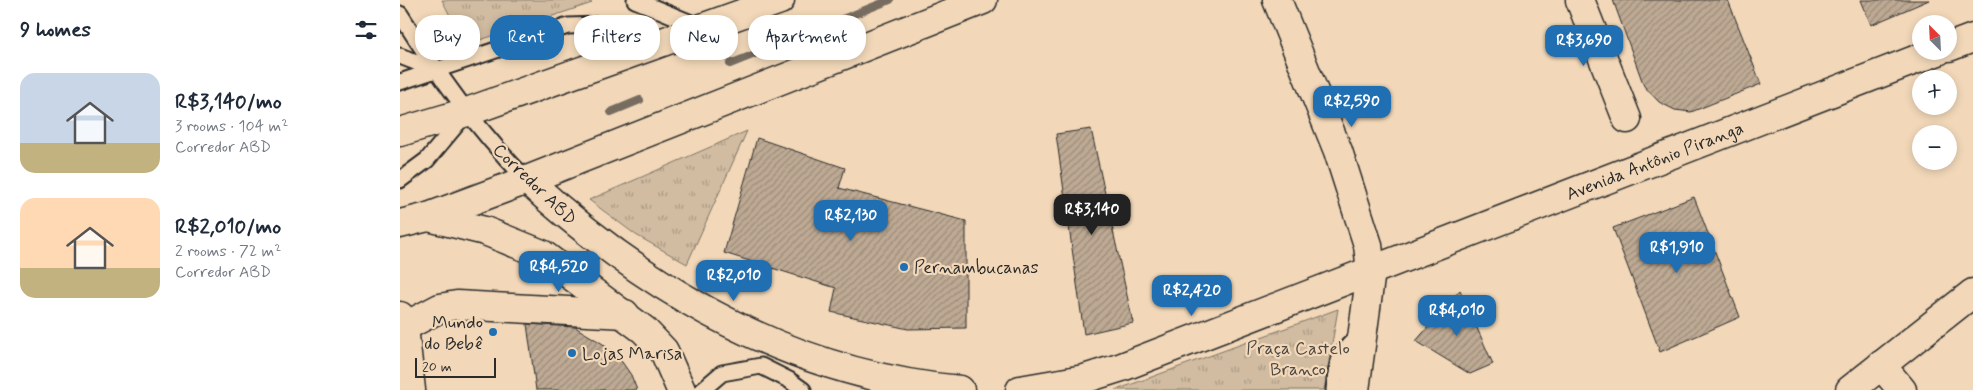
<!DOCTYPE html>
<meta charset="utf-8">
<style>
:root{--surface:#fff;--page:#f6f6f7;--text:#1f2937;--muted:#747a83;--accent:#1f6fb2}
body{margin:0;font-family:Mynerve,sans-serif;background:var(--page);color:var(--text);height:100vh;display:flex;flex-direction:column;font-size:19px;white-space:nowrap}
*{box-sizing:border-box;margin:0}
p{font-size:16px;color:var(--muted)}
.icon{flex:none;width:28px;height:28px;fill:none;stroke:currentColor;stroke-width:2;stroke-linecap:round;stroke-linejoin:round}
.map{position:relative;flex:1;overflow:hidden}
.details{display:flex;flex-direction:column;background:var(--surface);width:400px}
.details>*{flex:none}
.banner{position:absolute;left:15px;top:15px;width:475px;height:45px;display:flex;gap:10px}
.needle{width:32px;rotate:336deg}
.controls{position:absolute;left:1512px;top:15px;display:grid;gap:10px}
.controls a{display:grid;place-items:center;width:45px;height:45px;border-radius:50%;background:var(--surface);box-shadow:0 2px 8px #0003;font-size:25px}
.scale{position:absolute;left:15px;bottom:12px;width:81px;box-sizing:border-box;padding-left:5px;border:2px solid #2b2b2b;border-top:0;font-size:14px;line-height:18px;white-space:nowrap;color:#2b2b2b;-webkit-text-stroke:4px #f2d8b9;paint-order:stroke}
.price{position:absolute;translate:-50% -42px;padding:0 11px;border-radius:10px;background:var(--accent);color:#fff;font-size:16px;line-height:32px;filter:drop-shadow(0 1px 2px #0008)}
.price::after{content:'';position:absolute;left:50%;top:30px;width:15px;height:11px;margin-left:-8px;background:inherit;clip-path:polygon(0 0,100% 0,50% 100%)}
.price.on{background:#222;color:#fff}
ul{padding:0;list-style:none}
li{display:flex;align-items:center;gap:15px;height:125px;padding:0 20px}
li span{display:grid;place-items:center;flex:none;width:140px;height:100px;border-radius:15px;color:#555}
li>.icon{margin-inline-start:auto}
span .icon{width:60px;height:60px;fill:#fffc;stroke-width:1}
li b{font-size:21px}
h2{display:flex;justify-content:space-between;align-items:center;height:60px;padding:0 20px;font-size:21px}
.pill{padding:0 18px;border-radius:20px;background:var(--surface);box-shadow:0 2px 8px #0003;font-size:18px;line-height:45px}
.pill.on{background:var(--accent);color:#fff}
main{display:flex;flex:1;min-height:0}
.map>svg:first-child{display:block}
.park{fill:url(#park-tufts);stroke:#7e7466}
.lines{fill:none;stroke-linecap:round;stroke-linejoin:round}
.stream{stroke:#766c60;stroke-width:8}
.building{fill:url(#building-hatch);stroke:#2b2b2b}
.service-casing{stroke:#2b2b2b;stroke-width:19}
.minor-casing{stroke:#2b2b2b;stroke-width:31}
.secondary-casing{stroke:#2b2b2b;stroke-width:31}
.primary-casing{stroke:#2b2b2b;stroke-width:31}
.service{stroke:#f2d8b9;stroke-width:15}
.minor{stroke:#f2d8b9;stroke-width:28}
.secondary{stroke:#f2d8b9;stroke-width:28}
.primary{stroke:#f2d8b9;stroke-width:28}
.poi-dot{fill:#1f6fb2;stroke:#f2d8b9;stroke-width:2}
.labels{text-anchor:middle;stroke-width:4.5;stroke-linejoin:round;paint-order:stroke}
.street-label{font-size:18px;fill:#2b2b2b;stroke:#f2d8b9}
.poi-label{font-size:18px;fill:#2b2b2b;stroke:#f2d8b9;text-anchor:start}
.park-label{font-size:18px;fill:#4c4843;stroke:#f2d8b9}
</style>
<main>
<section class="details">
<h2>9 homes<svg class="icon" aria-label="filters" viewBox="0 0 24 24"><path d="M4 7h16M4 17h16"/><circle cx="9" cy="7" r="2"/><circle cx="15" cy="17" r="2"/></svg></h2>
<ul>
<li><span style="background:linear-gradient(#c9d6e8 70%,#c2b280 0)"><svg class="icon" aria-label="home" viewBox="0 0 24 24"><path d="M3 11l9-7 9 7M6 9v11h12V9"/></svg></span><div><b>R$3,140/mo</b><p>3 rooms · 104 m²</p><p>Corredor ABD</p></div></li>
<li><span style="background:linear-gradient(#ffd9b3 70%,#c2b280 0)"><svg class="icon" aria-label="home" viewBox="0 0 24 24"><path d="M3 11l9-7 9 7M6 9v11h12V9"/></svg></span><div><b>R$2,010/mo</b><p>2 rooms · 72 m²</p><p>Corredor ABD</p></div></li>
</ul>
</section>
<div class="map">
<svg width="1573" height="390" viewBox="0 0 1573 390">
<defs>
<pattern id="park-tufts" width="24" height="20" patternUnits="userSpaceOnUse" patternTransform="scale(1.25)"><rect width="24" height="20" fill="#d1bca1"/><path d="M3 7l-1-3M5 7V3M7 7l1-3M15 17l-1-3M17 17v-4M19 17l1-3" fill="none" stroke="#aa9983"/></pattern>
<pattern id="building-hatch" width="6" height="6" patternUnits="userSpaceOnUse" patternTransform="scale(1.25)"><rect width="6" height="6" fill="#beaa94"/><path d="M-1 1l2-2M0 6l6-6M5 7l2-2" fill="none" stroke="#9b8b79"/></pattern>
</defs>
<rect width="100%" height="100%" fill="#f2d8b9"/>
<filter id="ink" filterUnits="userSpaceOnUse"><feTurbulence type="fractalNoise" baseFrequency=".02" numOctaves="2"/><feDisplacementMap in="SourceGraphic" scale="10" xChannelSelector="R" yChannelSelector="G"/><feConvolveMatrix kernelMatrix="1 2 1 2 8 2 1 2 1" color-interpolation-filters="sRGB"/></filter>
<g filter="url(#ink)">
<g class="park">
<polygon points="42,0 186,0 192,3 65,45"/>
<polygon points="347,131 287,264 236,235 189,200"/>
<polygon points="938,309 924,390 716,390"/>
</g>
<g class="lines">
<g class="stream">
<polyline points="330,64 490,0"/>
<polyline points="211,112 240,100"/>
</g>
</g>
<g class="building">
<polygon points="1213,0 1328,0 1361,84 1291,112 1275,110 1259,102 1244,86"/>
<polygon points="1461,0 1529,0 1471,25"/>
<polygon points="691,129 733,323 684,334 656,134"/>
<polygon points="357,138 445,168 439,188 566,221 566,328 508,329 431,312 436,288 324,253"/>
<polygon points="1294,197 1340,317 1260,352 1213,228"/>
<polygon points="1060,290 1093,364 1070,374 1016,341"/>
<polygon points="127,324 175,327 203,344 222,362 231,375 237,390 136,390"/>
</g>
<g class="lines">
<defs>
<g id="service">
<polyline points="235,0 301,27"/>
<path d="M 0,14 C 37,73 77,130 127,180"/>
<polyline points="0,56 36,70"/>
<polyline points="0,82 168,26 198,25 263,38"/>
<polyline points="0,180 27,160 63,117"/>
<polyline points="302,390 322,373 361,366 389,380 403,390"/>
<path d="M 934,390 C 937,361 939,350 963,333"/>
</g>
<g id="minor">
<polyline points="1180,0 1227,119"/>
<polyline points="1549,47 1573,38"/>
<path d="M 127,180 C 248,291 392,375 560,390"/>
<polyline points="0,316 4,327 11,390"/>
<polyline points="4,327 40,308 57,305 225,314"/>
<polyline points="1481,365 1502,390"/>
<path id="s1" d="M 620,390 L 684,379 L 722,367 L 1538,51"/>
<polyline points="1450,390 1573,293"/>
</g>
<g id="secondary">
<polyline points="877,0 938,151 968,245 971,271 955,390"/>
<polyline points="28,217 85,231 142,254 244,330 264,351 281,390"/>
</g>
<g id="primary">
<polyline points="0,132 67,112 380,0"/>
<polyline points="0,224 28,217 127,180 583,0"/>
</g>
</defs>
<use href="#service" class="service-casing"/>
<use href="#minor" class="minor-casing"/>
<use href="#secondary" class="secondary-casing"/>
<use href="#primary" class="primary-casing"/>
<use href="#service" class="service"/>
<use href="#minor" class="minor"/>
<use href="#secondary" class="secondary"/>
<use href="#primary" class="primary"/>
</g>
</g>
<g class="poi-dot">
<circle cx="504" cy="267" r="5"/>
<circle cx="93" cy="332" r="5"/>
<circle cx="172" cy="353" r="5"/>
</g>
<g class="labels">
<g class="street-label">
<text dy="6" stroke="none"><textPath href="#s1" startOffset="676">Avenida Antônio Piranga</textPath></text>
<text transform="translate(135 184) rotate(44)" y="6">Corredor ABD</text>
</g>
<g class="poi-label">
<text x="514" y="273">Pernambucanas</text>
<text x="83" y="328" text-anchor="end">Mundo<tspan x="83" dy="21">do Bebê</tspan></text>
<text x="182" y="359">Lojas Marisa</text>
</g>
<g class="park-label">
<text x="898" y="354">Praça Castelo<tspan x="898" dy="21">Branco</tspan></text>
</g>
</g>
</svg>
<div class="controls">
<a><svg class="needle" viewBox="-14 -14 28 28"><path d="M0-13l5 13h-10z" fill="#e53935"/><path d="M0 13l5-13h-10z" fill="#747a83"/></svg></a>
<a>+</a>
<a>−</a>
</div>
<div class="scale">20 m</div>
<b class="price" style="left:1184px;top:67px">R$3,690</b>
<b class="price" style="left:952px;top:128px">R$2,590</b>
<b class="price on" style="left:692px;top:236px">R$3,140</b>
<b class="price" style="left:451px;top:242px">R$2,130</b>
<b class="price" style="left:1277px;top:274px">R$1,910</b>
<b class="price" style="left:159px;top:293px">R$4,520</b>
<b class="price" style="left:334px;top:302px">R$2,010</b>
<b class="price" style="left:792px;top:317px">R$2,420</b>
<b class="price" style="left:1057px;top:337px">R$4,010</b>
<div class="banner">
<a class="pill">Buy</a>
<a class="pill on">Rent</a>
<a class="pill">Filters</a>
<a class="pill">New</a>
<a class="pill">Apartment</a>
</div>
</div>
</main>
